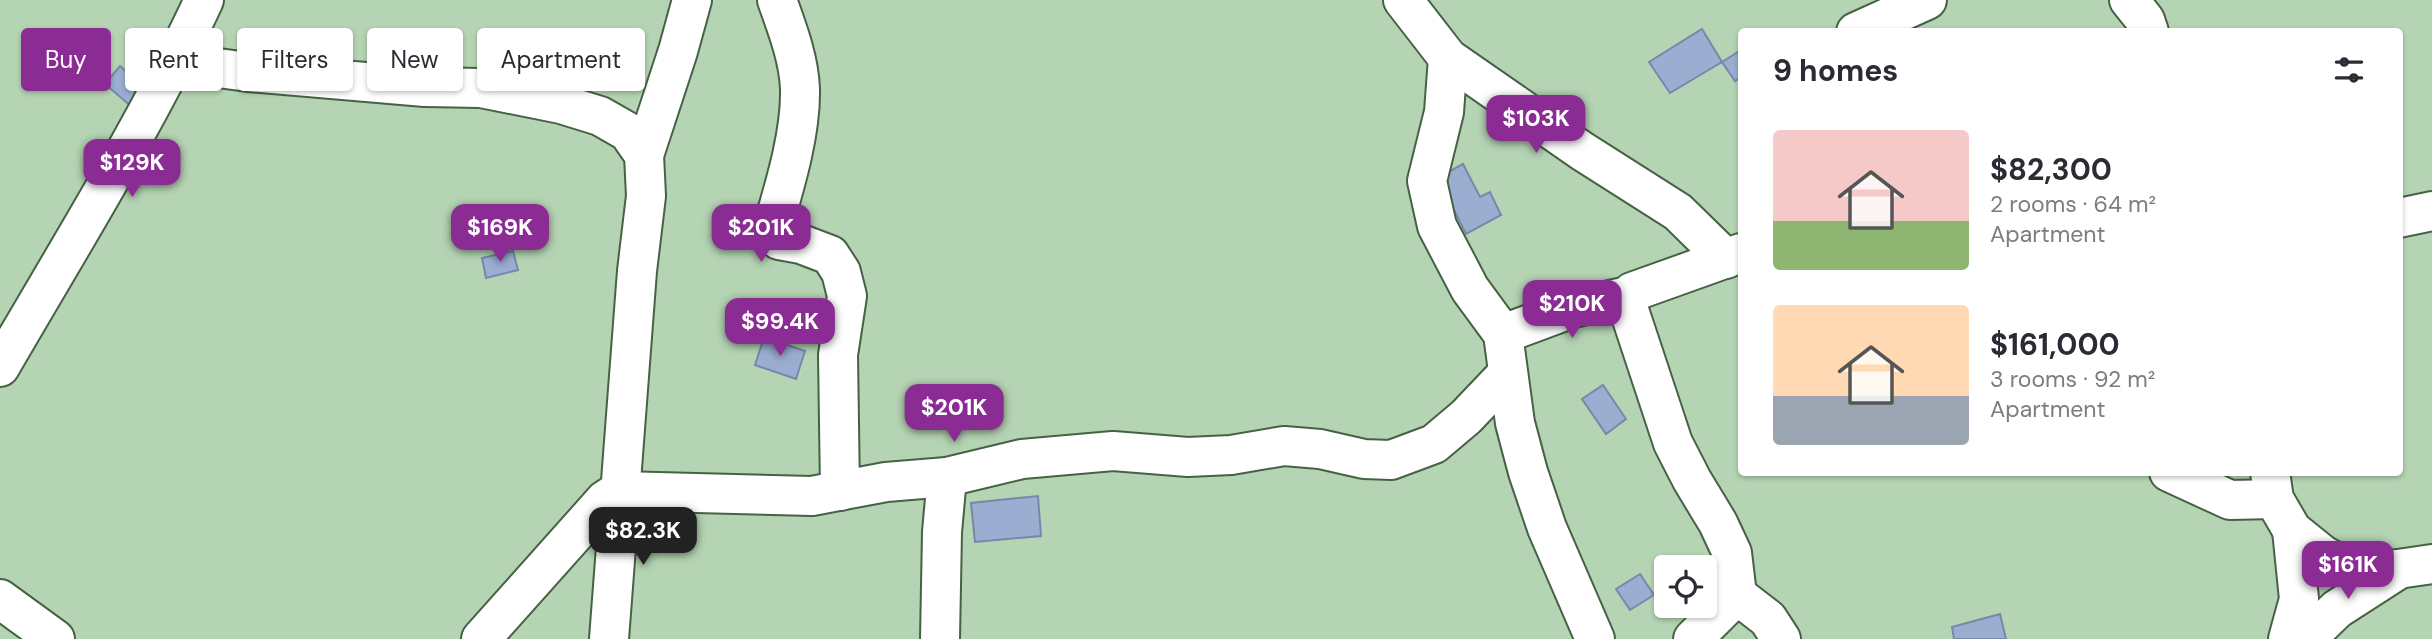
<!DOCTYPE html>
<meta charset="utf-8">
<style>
:root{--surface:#fff;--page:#f2f2f3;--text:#2b2b33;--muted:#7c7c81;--accent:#8b2c95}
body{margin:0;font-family:"DM Sans",sans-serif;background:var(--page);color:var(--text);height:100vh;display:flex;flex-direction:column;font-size:26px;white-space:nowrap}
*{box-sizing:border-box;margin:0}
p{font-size:23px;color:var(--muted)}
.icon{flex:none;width:38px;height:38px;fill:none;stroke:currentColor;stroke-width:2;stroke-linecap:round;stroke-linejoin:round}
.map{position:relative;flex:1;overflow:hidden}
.drawer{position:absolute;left:1738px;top:28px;width:665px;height:448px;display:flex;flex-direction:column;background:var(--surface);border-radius:7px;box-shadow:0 2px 5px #0004}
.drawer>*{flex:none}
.guide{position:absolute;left:21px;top:28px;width:665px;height:63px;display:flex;gap:14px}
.controls{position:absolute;left:1654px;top:555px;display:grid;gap:14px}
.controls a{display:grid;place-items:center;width:63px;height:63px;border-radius:7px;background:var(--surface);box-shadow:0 2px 5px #0004;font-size:35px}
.price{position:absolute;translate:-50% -60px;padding:0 16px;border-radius:14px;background:var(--accent);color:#fff;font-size:23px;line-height:46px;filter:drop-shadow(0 2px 4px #0008)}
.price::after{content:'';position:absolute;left:50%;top:42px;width:21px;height:16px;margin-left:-10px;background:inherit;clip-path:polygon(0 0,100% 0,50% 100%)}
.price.current{background:#222;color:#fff}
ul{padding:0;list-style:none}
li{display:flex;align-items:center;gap:21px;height:175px;padding:0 35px}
li span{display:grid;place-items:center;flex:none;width:196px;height:140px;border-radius:7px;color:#555}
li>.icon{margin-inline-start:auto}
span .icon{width:84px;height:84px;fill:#fffc;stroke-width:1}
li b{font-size:30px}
h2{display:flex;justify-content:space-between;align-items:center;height:84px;padding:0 35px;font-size:30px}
.tag{padding:0 24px;border-radius:7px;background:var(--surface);box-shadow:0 2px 5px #0004;font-size:24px;line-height:63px}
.tag.current{background:var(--accent);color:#fff}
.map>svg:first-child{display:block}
.building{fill:#9baed1;stroke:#78a;stroke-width:2}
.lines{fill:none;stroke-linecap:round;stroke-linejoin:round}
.minor-casing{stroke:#466144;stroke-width:42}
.minor{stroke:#fff;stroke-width:38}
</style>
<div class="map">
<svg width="2432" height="639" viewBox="0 0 2432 639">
<rect width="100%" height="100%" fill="#b5d4b3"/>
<g class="building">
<polygon points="1702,29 1722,62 1670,93 1649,62"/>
<polygon points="1741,50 1741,77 1735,81 1722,62"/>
<polygon points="120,66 147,90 132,107 105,84"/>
<polygon points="1463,164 1480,197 1490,192 1501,215 1466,234 1438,178"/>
<polygon points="513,251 518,270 486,278 482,258"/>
<polygon points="764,337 805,351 796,379 755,365"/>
<polygon points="1603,385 1626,419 1606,434 1582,399"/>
<polygon points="1038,496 1041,536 975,542 971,503"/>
<polygon points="1640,574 1654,595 1630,610 1616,589"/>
<polygon points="2000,614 2006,639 1954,639 1952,627"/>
</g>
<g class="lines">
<defs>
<g id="minor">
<path d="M 777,0 C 787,28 799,59 800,89 C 801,133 785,185 773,226 L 779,240 L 801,244 L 830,255 L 841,272 L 847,296 L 838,355 L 840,491"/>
<polyline points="1403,0 1448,58 1582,151 1678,212 1726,259"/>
<polyline points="2129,0 2145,20 2149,32"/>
<polyline points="1856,32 1927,0"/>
<polyline points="1448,58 1444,112 1427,181 1437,226 1470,289 1503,334 1515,423 1528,472 1547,528 1595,639"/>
<polyline points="174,62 248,72 425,87 481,88 561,104 600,116 628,132 644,155 646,196 637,271 609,639"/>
<polyline points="644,155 678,51 692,0"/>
<polyline points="2399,218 2432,211"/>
<polyline points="1503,334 1573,308 1628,296"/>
<path d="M 0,367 C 70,246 145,127 204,0"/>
<polyline points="2169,472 2230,500 2274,499"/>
<polyline points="2270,472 2274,499 2292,530 2323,555 2355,572 2398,569 2432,564"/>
<polyline points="1737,595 1768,619 1781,639"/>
<polyline points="0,599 55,639"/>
<polyline points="481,639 605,500 619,491 812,496 886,482 947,477 1022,459 1113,451 1188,457 1231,455 1284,446 1320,449 1364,459 1391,460 1434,444 1466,417 1507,374"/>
<polyline points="940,639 942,532 947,477"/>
<polyline points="1693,639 1737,595 1732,553 1718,523 1692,480 1673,443 1627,304 1628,296 1632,292 1741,253"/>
<polyline points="2288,639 2299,599 2292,530"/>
<polyline points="2306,639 2337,609 2396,571"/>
</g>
</defs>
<use href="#minor" class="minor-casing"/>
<use href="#minor" class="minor"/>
</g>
</svg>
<div class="controls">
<a><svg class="icon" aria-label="locate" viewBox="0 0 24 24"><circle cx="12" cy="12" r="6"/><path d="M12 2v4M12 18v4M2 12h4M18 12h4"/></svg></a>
</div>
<b class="price" style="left:1536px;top:155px">$103K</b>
<b class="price" style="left:132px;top:199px">$129K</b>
<b class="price" style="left:500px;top:264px">$169K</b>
<b class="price" style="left:761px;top:264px">$201K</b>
<b class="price" style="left:1572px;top:340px">$210K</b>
<b class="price" style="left:780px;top:358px">$99.4K</b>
<b class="price" style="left:954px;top:444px">$201K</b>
<b class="price current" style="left:643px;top:567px">$82.3K</b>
<b class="price" style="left:2348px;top:601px">$161K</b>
<div class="guide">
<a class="tag current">Buy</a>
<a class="tag">Rent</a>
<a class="tag">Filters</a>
<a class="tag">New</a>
<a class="tag">Apartment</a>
</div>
<section class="drawer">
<h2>9 homes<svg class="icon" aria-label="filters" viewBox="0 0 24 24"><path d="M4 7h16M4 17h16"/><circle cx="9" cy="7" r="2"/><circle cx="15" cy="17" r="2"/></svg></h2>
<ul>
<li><span style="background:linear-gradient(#f6c9c9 65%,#8fb573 0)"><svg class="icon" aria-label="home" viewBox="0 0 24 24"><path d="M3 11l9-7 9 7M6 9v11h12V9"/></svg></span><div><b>$82,300</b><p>2 rooms · 64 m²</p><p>Apartment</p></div></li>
<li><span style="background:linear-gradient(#ffd9b3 65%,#9aa5b1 0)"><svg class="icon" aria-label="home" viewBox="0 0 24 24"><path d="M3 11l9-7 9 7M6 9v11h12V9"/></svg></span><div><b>$161,000</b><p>3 rooms · 92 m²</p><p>Apartment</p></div></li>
</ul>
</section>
</div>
